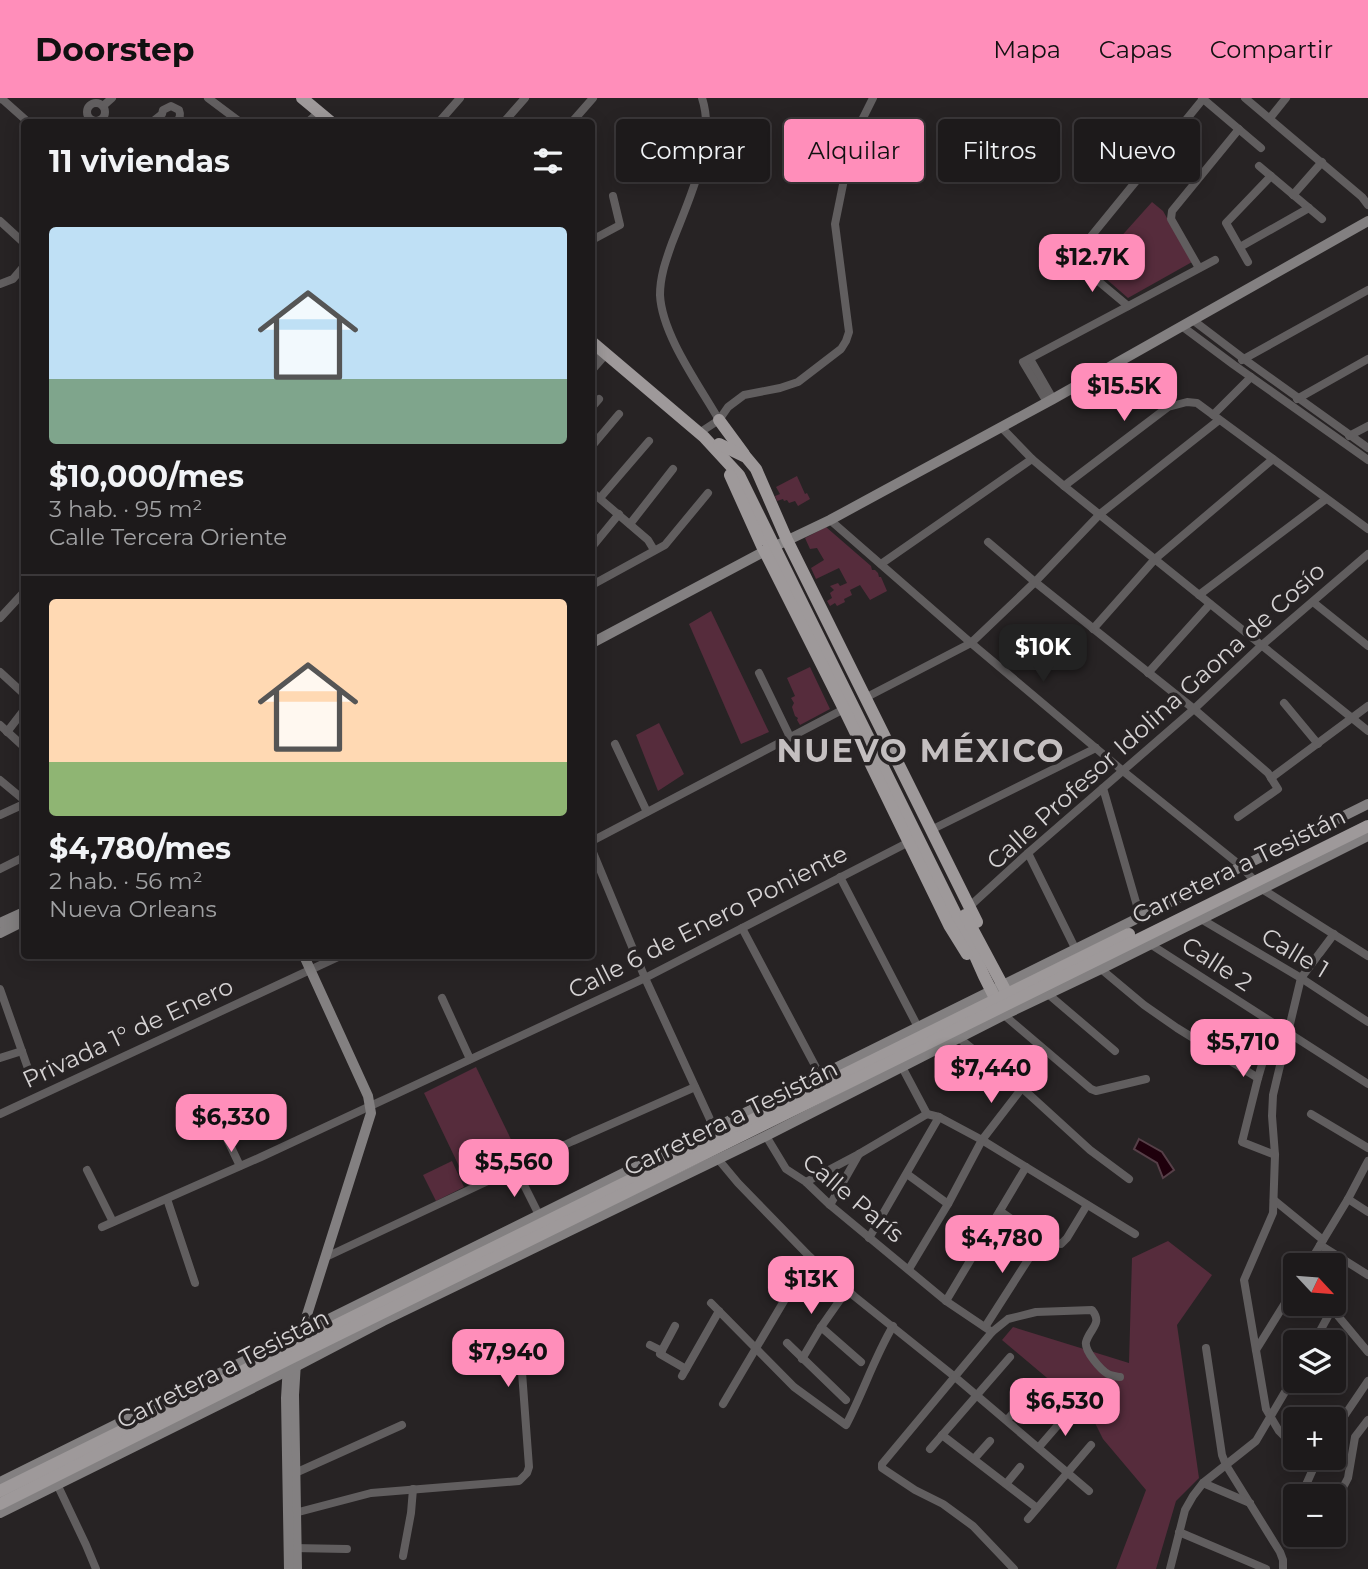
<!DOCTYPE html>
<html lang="es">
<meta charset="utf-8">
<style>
:root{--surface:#1d1a1b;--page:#2a2728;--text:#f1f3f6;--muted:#a0a1a3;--line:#3b383a;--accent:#ff8eba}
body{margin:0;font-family:Montserrat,sans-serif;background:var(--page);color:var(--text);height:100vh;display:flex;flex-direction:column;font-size:26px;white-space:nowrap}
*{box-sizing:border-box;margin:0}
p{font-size:23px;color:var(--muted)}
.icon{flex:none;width:38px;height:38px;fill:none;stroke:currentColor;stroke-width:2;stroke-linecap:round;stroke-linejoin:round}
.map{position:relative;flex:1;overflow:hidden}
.sheet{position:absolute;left:21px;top:21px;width:574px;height:840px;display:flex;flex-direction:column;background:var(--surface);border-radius:7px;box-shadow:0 4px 18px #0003,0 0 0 2px var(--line)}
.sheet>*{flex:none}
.banner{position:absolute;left:616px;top:21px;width:646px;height:63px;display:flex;gap:14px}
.needle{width:46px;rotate:116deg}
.fabs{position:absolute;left:1283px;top:1155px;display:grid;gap:14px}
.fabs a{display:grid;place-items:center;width:63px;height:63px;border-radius:7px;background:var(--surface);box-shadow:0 4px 18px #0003,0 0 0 2px var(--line);font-size:35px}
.price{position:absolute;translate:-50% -60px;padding:0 16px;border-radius:14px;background:var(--accent);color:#111;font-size:23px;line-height:46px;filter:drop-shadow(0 2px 4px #0008)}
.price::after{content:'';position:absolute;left:50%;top:42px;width:21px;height:16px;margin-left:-10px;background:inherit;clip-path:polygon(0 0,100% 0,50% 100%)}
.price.active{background:#222;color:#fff}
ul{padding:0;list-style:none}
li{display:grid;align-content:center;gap:14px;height:371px;padding:0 28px}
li+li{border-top:2px solid var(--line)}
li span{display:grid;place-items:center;height:217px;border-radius:7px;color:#555}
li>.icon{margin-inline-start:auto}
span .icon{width:126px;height:126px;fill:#fffc;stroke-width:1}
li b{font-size:30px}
h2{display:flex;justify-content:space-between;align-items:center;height:84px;padding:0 28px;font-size:30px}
.chip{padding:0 24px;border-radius:7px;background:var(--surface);box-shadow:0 4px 18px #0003,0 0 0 2px var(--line);font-size:24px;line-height:63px}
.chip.active{background:var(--accent);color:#111}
header{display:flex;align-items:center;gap:42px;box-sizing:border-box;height:98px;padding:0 35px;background:var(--accent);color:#111}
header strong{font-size:33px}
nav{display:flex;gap:38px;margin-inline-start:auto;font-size:24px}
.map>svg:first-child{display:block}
.green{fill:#562c3c}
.water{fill:#1f000c;stroke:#563f48;stroke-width:2}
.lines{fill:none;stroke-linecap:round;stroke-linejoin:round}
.street{stroke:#615e5f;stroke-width:8}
.secondary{stroke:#838081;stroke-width:10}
.primary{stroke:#9e999a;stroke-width:12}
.labels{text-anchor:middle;stroke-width:7;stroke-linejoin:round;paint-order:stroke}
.street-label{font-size:24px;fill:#d5d2d3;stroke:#272324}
.district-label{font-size:32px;font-weight:bold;letter-spacing:2px;fill:#c4bfc0;stroke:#272324}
</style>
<header>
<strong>Doorstep</strong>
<nav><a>Mapa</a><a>Capas</a><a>Compartir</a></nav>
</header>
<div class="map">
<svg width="1368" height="1471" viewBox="0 0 1368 1471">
<rect width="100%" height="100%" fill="#272324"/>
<g class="green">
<polygon points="1152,104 1163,113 1192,164 1128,200 1080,158 1095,142 1109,152"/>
<polygon points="797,378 805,396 807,395 810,401 798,408 795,403 789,405 787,402 784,403 783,401 777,403 775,398 780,396 776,389"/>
<polygon points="826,429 871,468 872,472 875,472 878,475 879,479 881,479 887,493 870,502 860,487 850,492 852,497 844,501 845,504 837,508 835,505 830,508 827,503 832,500 830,495 834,492 830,488 838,485 840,488 847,485 839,470 816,481 811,470 824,462 817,450 810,451 805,440"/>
<polygon points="711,513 769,634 741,646 689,526"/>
<polygon points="810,569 830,611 800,627 797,622 798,620 795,618 792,609 794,605 791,600 795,598 787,580"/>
<polygon points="659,625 684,676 658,693 636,637"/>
<polygon points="476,969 521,1062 468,1087 424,995"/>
<polygon points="452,1063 464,1089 436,1103 423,1077"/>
<polygon points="1168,1143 1212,1177 1177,1227 1199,1380 1176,1403 1156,1471 1116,1471 1146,1392 1103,1341 1091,1317 1002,1242 1013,1229 1129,1265 1132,1160"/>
</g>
<polygon class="water" points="1139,1041 1162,1054 1174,1072 1163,1080 1157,1065 1134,1051"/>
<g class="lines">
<g class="street">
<polyline points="208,0 240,24"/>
<path d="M 702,0 C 717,45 688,103 672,145 C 666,162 660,178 660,197 C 662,237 699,287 719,322"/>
<polyline points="1202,0 1261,50"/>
<polyline points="1245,0 1362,99 1368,107"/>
<polyline points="0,1 1,0 28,24"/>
<circle cx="96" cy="14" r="9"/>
<polyline points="103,8 112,0"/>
<polyline points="1270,20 1286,0"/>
<path d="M 152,24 L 162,16 L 163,12 L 171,8 L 179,12 C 181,17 180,21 176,24"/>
<polyline points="308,24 319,14"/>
<polyline points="439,24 460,0"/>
<polyline points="504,24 525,0"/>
<polyline points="572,24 593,0"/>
<polyline points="1259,68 1322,121"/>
<polyline points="1293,97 1322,64"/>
<polyline points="0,123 24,145"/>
<polyline points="592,142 620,127 613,98"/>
<polyline points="1055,147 1128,208"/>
<polyline points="1240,149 1309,110"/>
<polyline points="1074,162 1084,147 1203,1"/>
<polyline points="1248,164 1226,125 1271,78"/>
<polyline points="1199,170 1171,121 1172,113 1239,31"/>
<polyline points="0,186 13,181 24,168"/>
<polyline points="1194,223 1244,261 1368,350"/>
<polyline points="1183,229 1234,267 1368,362"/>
<polyline points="1030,261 1053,301"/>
<polyline points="1242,262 1368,192"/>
<polyline points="592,263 601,252"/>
<polyline points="592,272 606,256"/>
<polyline points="1297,301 1368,261"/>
<polyline points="1047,304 1023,264 1215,162"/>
<polyline points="592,309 599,301"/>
<polyline points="1213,317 1251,279"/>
<polyline points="1001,329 1032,361 1064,388 1368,633"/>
<polyline points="699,335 719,322 728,309 744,297 780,290 798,284 841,251 846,243 849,234 835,126 852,42 873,0"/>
<polyline points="1349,338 1368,328"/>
<polyline points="592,348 619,316"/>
<polyline points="1064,388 1168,309 1187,304 1197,305 1368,431"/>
<polyline points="592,394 648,442 654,452"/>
<polyline points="600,400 649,343"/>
<polyline points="830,422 971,545 1123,673 1241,768 1262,791 1368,858"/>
<polyline points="630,426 673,371"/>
<polyline points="988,444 1035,484 1194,611 1268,675 1278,691 1238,719"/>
<polyline points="592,449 619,416"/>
<polyline points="881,466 1032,361"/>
<polyline points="592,487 665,447 708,395"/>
<polyline points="1199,497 1326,401"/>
<polyline points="1313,504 1368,548"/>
<polyline points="0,520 24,494"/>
<polyline points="1093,531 1155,461 1273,361"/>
<polyline points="0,574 24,596"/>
<polyline points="759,575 790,639"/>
<polyline points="1148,575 1210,506"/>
<polyline points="865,600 971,545 1035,484 1100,416 1219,322"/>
<polyline points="1284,605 1318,646"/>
<polyline points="0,627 24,649"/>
<polyline points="7,634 24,612"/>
<polyline points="615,646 647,714"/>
<polyline points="1271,680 1368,608"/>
<polyline points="0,682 24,702"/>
<polyline points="1103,690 1140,818"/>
<polyline points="0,717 24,706"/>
<polyline points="931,732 1096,650"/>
<polyline points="592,743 844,611"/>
<polyline points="592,752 645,880 714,1030"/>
<polyline points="1028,755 1075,850"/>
<polyline points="0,771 24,759"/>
<polyline points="840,779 919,931"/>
<polyline points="970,808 1028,755 1194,611 1262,547 1368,456"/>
<polyline points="1201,821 1301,880 1368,924"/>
<polyline points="742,830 820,977"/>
<polyline points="1150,846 1368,986"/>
<polyline points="1101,871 1144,907 1177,930 1258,980"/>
<polyline points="0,891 31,979"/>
<polyline points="1048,896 1115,953"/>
<polyline points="442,900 470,961"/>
<polyline points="1004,917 1091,991 1096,993 1146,981"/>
<polyline points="1274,926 1258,980 1242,1044 1275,1057"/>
<polyline points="960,941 1022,990 1090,1052 1129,1081"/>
<polyline points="0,960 22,953"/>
<polyline points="902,969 927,1016 939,1019 982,1042 1135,1136"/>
<polyline points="210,1005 240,1068"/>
<polyline points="0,1016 340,858"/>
<polyline points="1311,1016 1368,1050"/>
<polyline points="766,1038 786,1071 806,1084 830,1107 946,1203 992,1234"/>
<polyline points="718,1061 738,1085 810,1159 854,1198 955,1279 1089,1393"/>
<polyline points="516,1071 539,1117"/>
<polyline points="87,1072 113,1124"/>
<polyline points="907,1076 948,1106"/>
<polyline points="806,1084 859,1056 927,1016"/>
<polyline points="167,1101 195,1185"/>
<polyline points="1348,1101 1368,1114"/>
<polyline points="1274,1102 1323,1142"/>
<polyline points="830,1107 859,1056"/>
<path d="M 1000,1113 C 1017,1124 1041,1145 1061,1146 L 1067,1140 L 1087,1107"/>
<polyline points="102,1129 261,1059 645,880 909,744"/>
<polyline points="869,1140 939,1019"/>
<polyline points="1320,1147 1368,1177"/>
<polyline points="326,1159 573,1043 695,989"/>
<polyline points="1308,1167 1348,1101 1368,1063"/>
<polyline points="909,1171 948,1106 982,1042 1022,990"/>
<polyline points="946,1203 1026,1069"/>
<path d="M 711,1205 L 794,1289 L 846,1327 C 863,1295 874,1260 893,1228"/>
<polyline points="1328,1206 1368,1254"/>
<polyline points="675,1228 660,1256 686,1271"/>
<polyline points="821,1229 861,1264"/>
<polyline points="985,1229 1042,1140"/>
<polyline points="1314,1244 1332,1211"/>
<polyline points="787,1245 846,1302"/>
<polyline points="650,1247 662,1253"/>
<polyline points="1206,1250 1222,1357 1226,1367 1280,1454 1283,1462 1283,1471"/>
<polyline points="1256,1252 1295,1189"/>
<polyline points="802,1261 821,1229 847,1192"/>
<polyline points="682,1278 719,1213"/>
<polyline points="723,1306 810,1159"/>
<polyline points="1007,1322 1040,1285"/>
<polyline points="1334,1333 1368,1283"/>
<polyline points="942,1337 1037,1410"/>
<polyline points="1295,1343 1285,1339 1279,1333 1266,1311 1244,1182 1273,1115 1275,1057 1272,1018 1273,997 1301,880 1334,836"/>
<polyline points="1039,1349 1071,1312"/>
<polyline points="930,1351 1010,1259"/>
<polyline points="974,1361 990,1343"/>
<polyline points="293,1376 402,1327"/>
<polyline points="1203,1385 1250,1405"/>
<polyline points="57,1386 86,1447 96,1471"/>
<polyline points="1006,1386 1020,1369"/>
<polyline points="1301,1398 1318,1360"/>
<polyline points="1336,1403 1348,1380 1355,1339 1368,1322"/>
<polyline points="291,1416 371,1395 519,1383 527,1375 529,1369 520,1247 516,1245 459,1243"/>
<polyline points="1292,1417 1295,1410"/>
<polyline points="1028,1421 1091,1347"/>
<polyline points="1179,1434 1266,1471"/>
<polyline points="293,1450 347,1451"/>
<polyline points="403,1458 411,1415 413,1391"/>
<path d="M 1014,1471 L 973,1428 L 943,1406 L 915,1392 L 882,1370 L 882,1366 L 992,1234 L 1008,1221 L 1036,1214 L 1092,1212 C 1103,1226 1090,1230 1086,1244 C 1084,1253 1101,1272 1108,1276 C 1110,1277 1118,1279 1120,1279"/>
<polyline points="1170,1471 1185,1412 1193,1398 1203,1385 1256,1343 1295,1277"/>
</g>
<g class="secondary">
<polyline points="592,545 765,453 830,422 1053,301 1368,123"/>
<polyline points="0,825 24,814"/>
<polyline points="0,835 24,823"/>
<polyline points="301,1238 305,1223 371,1015 368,998 304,858"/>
<polyline points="296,1264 294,1297 297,1471"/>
<polyline points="288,1267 286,1300 289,1471"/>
<polyline points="0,1384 1368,706"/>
<polyline points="0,1415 295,1269 383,1223 766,1038 1004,917 1101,871 1368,738"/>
</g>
<g class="primary">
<polyline points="302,0 331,24"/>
<polyline points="592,244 704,339 739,377 964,833 984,878 999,908"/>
<polyline points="719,322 744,356"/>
<polyline points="719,346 746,359 756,371 787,442 977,824"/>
<polyline points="730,377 762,448 844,611 949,827 967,856"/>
<polyline points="965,817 1011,903"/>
<polyline points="0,1393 1129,836"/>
<polyline points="0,1406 289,1261 1368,728"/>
</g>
</g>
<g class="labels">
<g class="street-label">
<text transform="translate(1156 618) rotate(-42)" y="8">Calle Profesor Idolina Gaona de Cosío</text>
<text transform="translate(1239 768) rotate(-26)" y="8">Carretera a Tesistán</text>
<text transform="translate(708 824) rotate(-27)" y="8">Calle 6 de Enero Poniente</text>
<text transform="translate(1295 855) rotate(31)" y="8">Calle 1</text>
<text transform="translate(1217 866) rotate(33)" y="8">Calle 2</text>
<text transform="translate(128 935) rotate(-25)" y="8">Privada 1° de Enero</text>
<text transform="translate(731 1020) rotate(-26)" y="8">Carretera a Tesistán</text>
<text transform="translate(853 1100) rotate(40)" y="8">Calle París</text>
<text transform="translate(223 1271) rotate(-27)" y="8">Carretera a Tesistán</text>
</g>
<g class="district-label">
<text x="921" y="664">NUEVO MÉXICO</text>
</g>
</g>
</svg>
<div class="fabs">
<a><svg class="needle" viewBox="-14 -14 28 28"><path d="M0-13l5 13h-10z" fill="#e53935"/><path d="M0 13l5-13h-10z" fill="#a0a1a3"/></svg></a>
<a><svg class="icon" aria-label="layers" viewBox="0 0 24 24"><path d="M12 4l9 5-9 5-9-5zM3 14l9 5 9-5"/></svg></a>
<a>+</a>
<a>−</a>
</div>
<b class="price" style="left:1092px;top:196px">$12.7K</b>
<b class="price" style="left:1124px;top:325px">$15.5K</b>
<b class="price active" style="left:1043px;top:586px">$10K</b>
<b class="price" style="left:1243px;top:981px">$5,710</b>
<b class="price" style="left:991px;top:1007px">$7,440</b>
<b class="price" style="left:231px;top:1056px">$6,330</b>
<b class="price" style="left:514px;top:1101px">$5,560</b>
<b class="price" style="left:1002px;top:1177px">$4,780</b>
<b class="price" style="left:811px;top:1218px">$13K</b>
<b class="price" style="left:508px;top:1291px">$7,940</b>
<b class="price" style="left:1065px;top:1340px">$6,530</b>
<div class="banner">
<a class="chip">Comprar</a>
<a class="chip active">Alquilar</a>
<a class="chip">Filtros</a>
<a class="chip">Nuevo</a>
</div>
<section class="sheet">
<h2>11 viviendas<svg class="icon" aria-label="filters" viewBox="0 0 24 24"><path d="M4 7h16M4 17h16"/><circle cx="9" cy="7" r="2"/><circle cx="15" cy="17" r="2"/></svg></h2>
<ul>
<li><span style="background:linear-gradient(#bfe0f5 70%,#7fa58c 0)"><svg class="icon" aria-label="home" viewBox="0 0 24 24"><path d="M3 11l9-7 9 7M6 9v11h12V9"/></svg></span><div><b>$10,000/mes</b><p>3 hab. · 95 m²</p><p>Calle Tercera Oriente</p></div></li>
<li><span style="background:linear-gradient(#ffd9b3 75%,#8fb573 0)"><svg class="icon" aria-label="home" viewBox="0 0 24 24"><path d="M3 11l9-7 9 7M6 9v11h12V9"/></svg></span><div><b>$4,780/mes</b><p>2 hab. · 56 m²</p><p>Nueva Orleans</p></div></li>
</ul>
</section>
</div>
